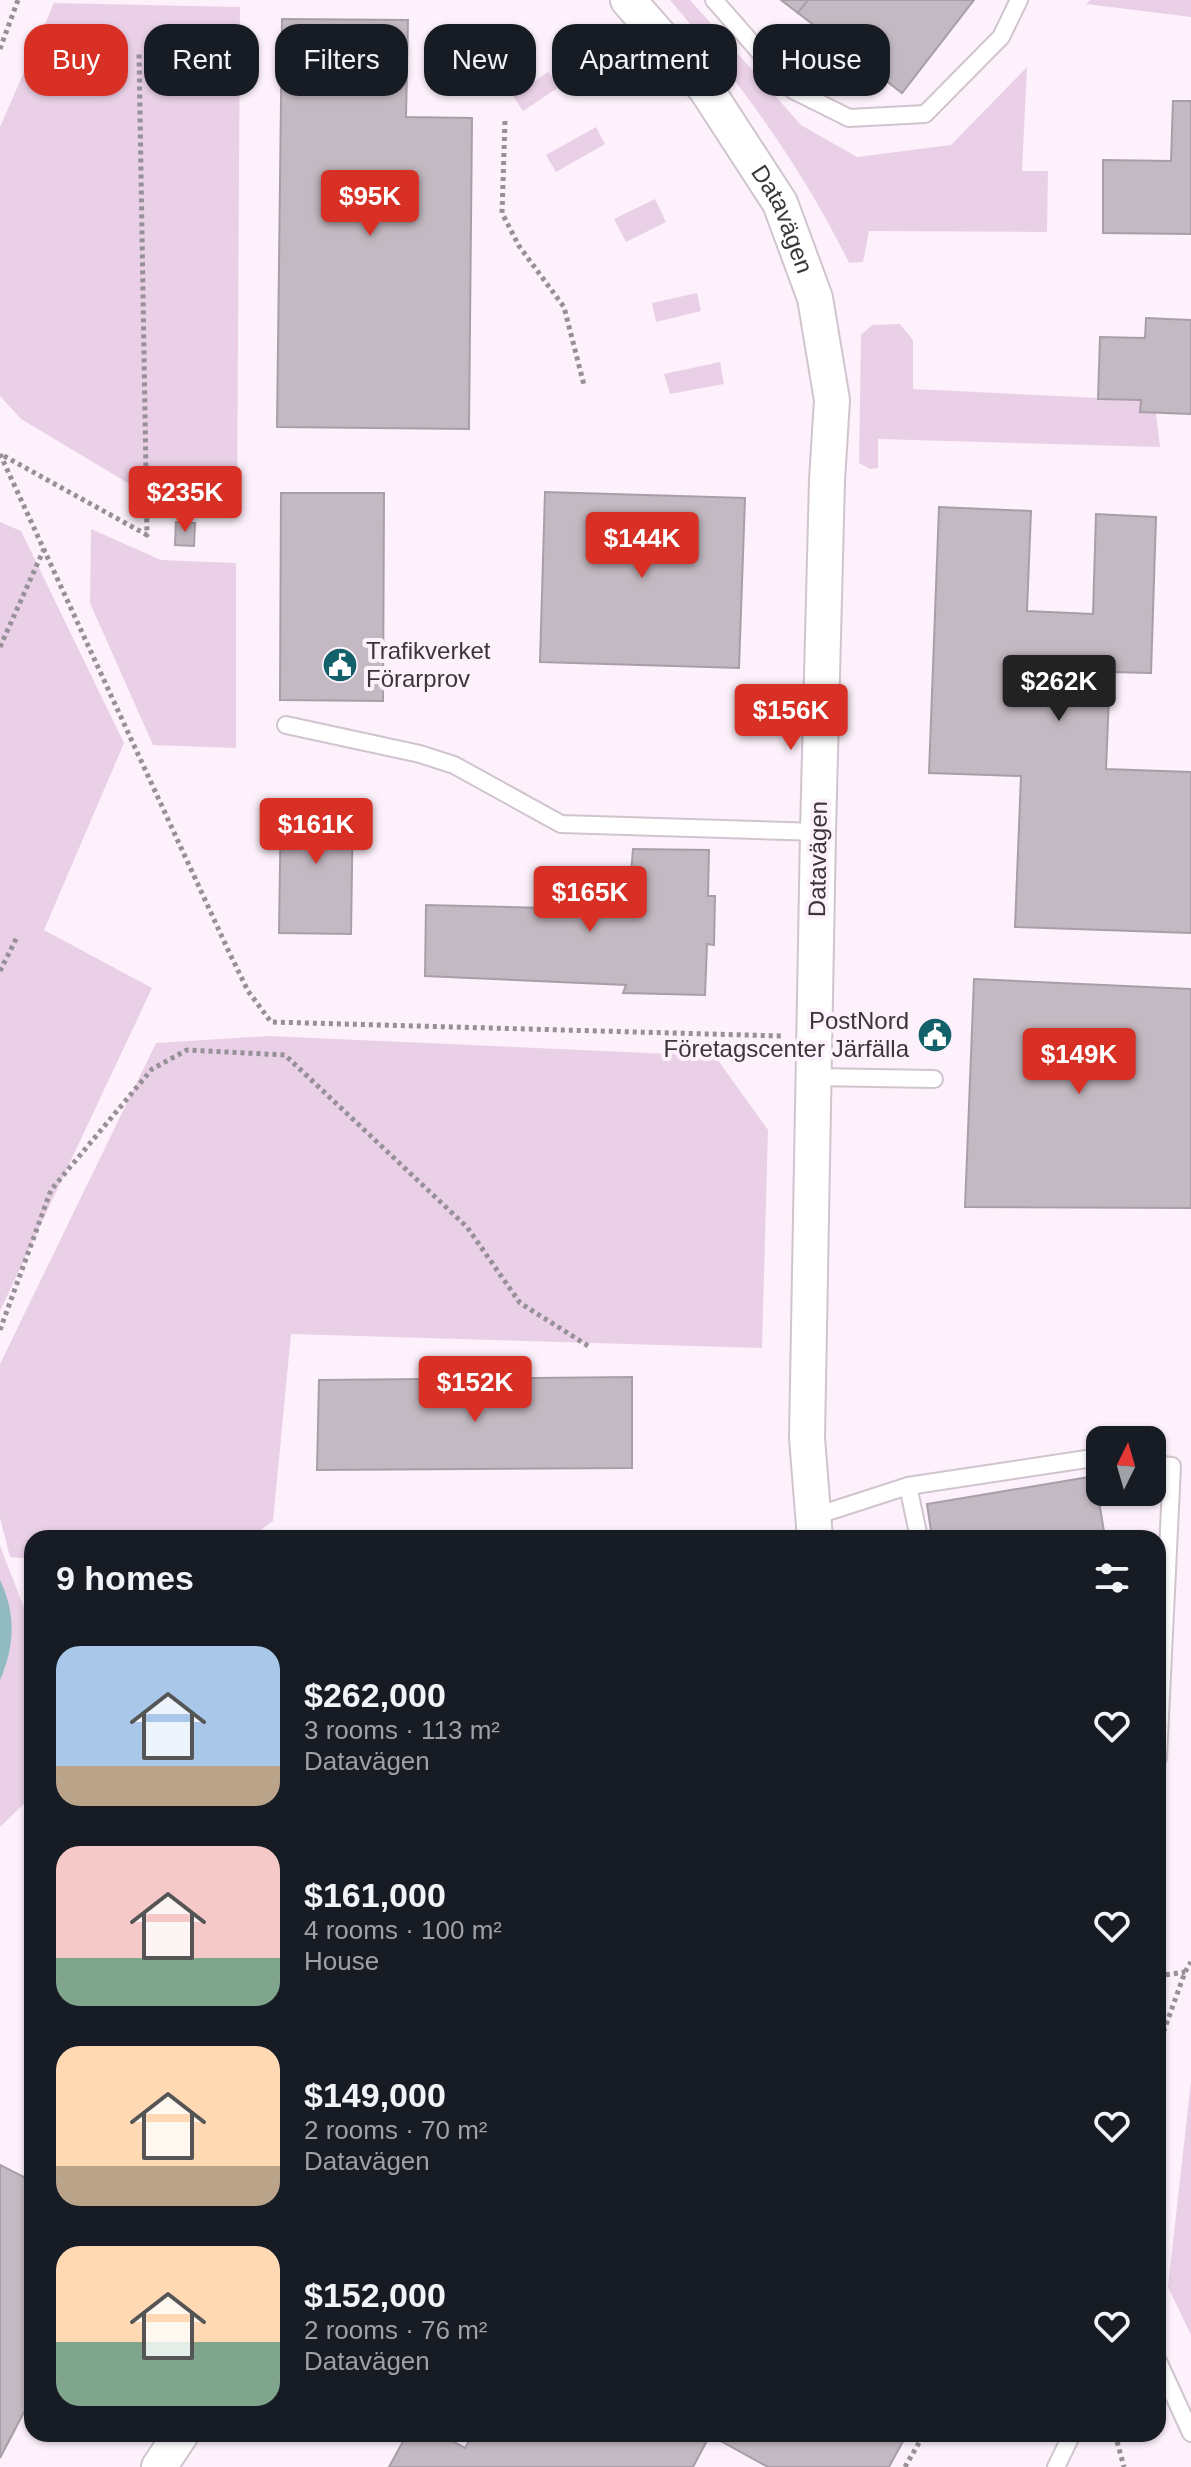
<!DOCTYPE html>
<meta charset="utf-8">
<style>
:root{--surface:#171b24;--page:#242831;--text:#f1f3f6;--muted:#9ea1a6;--accent:#d93025}
body{margin:0;font-family:Helvetica,sans-serif;background:var(--page);color:var(--text);height:100vh;display:flex;flex-direction:column;font-size:30px;white-space:nowrap}
*{box-sizing:border-box;margin:0}
p{font-size:26px;color:var(--muted)}
.icon{flex:none;width:44px;height:44px;fill:none;stroke:currentColor;stroke-width:2;stroke-linecap:round;stroke-linejoin:round}
.map{position:relative;flex:1;overflow:hidden}
.sheet{position:absolute;left:24px;top:1530px;width:1142px;height:912px;display:flex;flex-direction:column;background:var(--surface);border-radius:24px;box-shadow:0 2px 6px #0004}
.sheet>*{flex:none}
.banner{position:absolute;left:24px;top:24px;width:1144px;height:72px;display:flex;gap:16px}
.needle{width:52px;rotate:5deg}
.buttons{position:absolute;left:1086px;top:1426px;display:grid;gap:16px}
.buttons a{display:grid;place-items:center;width:80px;height:80px;border-radius:16px;background:var(--surface);box-shadow:0 2px 6px #0004;font-size:40px}
.price{position:absolute;translate:-50% -68px;padding:0 18px;border-radius:8px;background:var(--accent);color:#fff;font-size:26px;line-height:52px;filter:drop-shadow(0 2px 4px #0008)}
.price::after{content:'';position:absolute;left:50%;top:48px;width:24px;height:18px;margin-left:-12px;background:inherit;clip-path:polygon(0 0,100% 0,50% 100%)}
.price.current{background:#222;color:#fff}
ul{padding:0;list-style:none}
li{display:flex;align-items:center;gap:24px;height:200px;padding:0 32px}
li span{display:grid;place-items:center;flex:none;width:224px;height:160px;border-radius:24px;color:#555}
li>.icon{margin-inline-start:auto}
span .icon{width:96px;height:96px;fill:#fffc;stroke-width:1}
li b{font-size:34px}
h2{display:flex;justify-content:space-between;align-items:center;height:96px;padding:0 32px;font-size:34px}
.pill{padding:0 28px;border-radius:24px;background:var(--surface);box-shadow:0 2px 6px #0004;font-size:28px;line-height:72px}
.pill.current{background:var(--accent);color:#fff}
.map>svg:first-child{display:block}
.green{fill:#ead0e7}
.water{fill:#92bbc1}
.building{fill:#c3b9c2;stroke:#a99ea8;stroke-width:2}
.lines{fill:none;stroke-linecap:round;stroke-linejoin:round}
.lane-casing{stroke:#d0c5ce;stroke-width:20}
.street-casing{stroke:#d0c5ce;stroke-width:38}
.path{stroke:#979096;stroke-width:5;stroke-dasharray:4 4;stroke-linecap:butt}
.lane{stroke:#fff;stroke-width:16}
.street{stroke:#fff;stroke-width:34}
.labels{text-anchor:middle;stroke-width:8;stroke-linejoin:round;paint-order:stroke}
.street-label{font-size:24px;fill:#3a3639;stroke:#fdf1fb}
.poi-label{font-size:24px;fill:#3a3639;stroke:#fdf1fb;text-anchor:start}
</style>
<div class="map">
<svg width="1191" height="2467" viewBox="0 0 1191 2467">
<rect width="100%" height="100%" fill="#fdf1fb"/>
<g class="green">
<path d="M 670,0 L 690,0 L 801,125 L 857,157 L 951,145 L 1027,67 L 1022,171 L 1048,171 L 1047,232 L 869,231 L 863,262 L 849,263 C 803,168 738,80 670,0 Z"/>
<polygon points="1090,0 1191,0 1191,17 1086,4"/>
<polygon points="54,3 240,7 237,508 158,501 21,419 0,396 0,127"/>
<polygon points="548,72 559,87 523,111 513,96"/>
<polygon points="596,127 605,144 556,172 546,155"/>
<polygon points="655,199 666,222 626,242 614,219"/>
<polygon points="697,293 701,311 656,322 652,303"/>
<polygon points="900,324 913,340 913,389 1141,400 1140,412 1156,413 1160,447 878,439 878,468 870,469 859,463 861,335 872,325"/>
<polygon points="720,362 724,384 670,394 664,374"/>
<polygon points="0,522 21,531 124,743 44,930 152,988 0,1311"/>
<polygon points="91,529 161,560 236,563 236,748 153,745 90,603"/>
<polygon points="269,1036 715,1056 768,1130 762,1348 291,1334 273,1521 250,1538 32,1538 32,1559 10,1557 0,1518 0,1364 156,1043"/>
<polygon points="0,1546 32,1628 32,1796 0,1827"/>
<polygon points="1191,2081 1191,2335 1168,2287"/>
</g>
<path class="water" d="M 0,1580 C 16,1614 15,1645 0,1680 Z"/>
<g class="building">
<polygon points="781,0 808,0 798,13"/>
<polygon points="808,0 974,0 902,93 798,13"/>
<polygon points="282,19 408,20 406,117 472,118 469,429 277,427"/>
<polygon points="1173,101 1191,101 1191,234 1103,233 1103,160 1171,161"/>
<polygon points="1146,318 1191,320 1191,414 1140,412 1141,400 1098,399 1100,337 1145,338"/>
<polygon points="545,492 745,498 739,668 540,662"/>
<polygon points="281,493 384,493 383,701 280,700"/>
<polygon points="939,507 1031,511 1027,611 1093,614 1096,514 1156,517 1151,673 1110,672 1106,769 1191,772 1191,933 1015,927 1021,776 929,773"/>
<polygon points="176,522 195,523 194,546 175,545"/>
<polygon points="281,799 353,800 351,934 279,933"/>
<polygon points="633,849 709,850 708,896 715,896 714,945 707,944 705,995 623,993 626,985 425,976 426,905 628,910"/>
<polygon points="974,979 1191,989 1191,1208 965,1207"/>
<polygon points="632,1377 632,1468 317,1470 319,1380"/>
<polygon points="1095,1476 1105,1538 932,1538 927,1504"/>
<polygon points="0,2165 32,2181 32,2397 0,2458"/>
<polygon points="407,2434 439,2434 465,2448 473,2434 907,2434 889,2467 768,2467 710,2435 693,2467 389,2467"/>
</g>
<g class="lines">
<defs>
<g id="lane">
<polyline points="714,0 793,90 849,118 925,114 1001,37 1019,0"/>
<polyline points="286,725 420,754 454,765 561,824 818,832"/>
<polyline points="814,1077 934,1079"/>
<polyline points="1152,1464 1172,1466 1158,1758"/>
<polyline points="908,1486 919,1538"/>
<polyline points="812,1517 908,1486 1100,1457"/>
<polyline points="1158,2361 1191,2433"/>
<polyline points="1056,2467 1072,2434"/>
</g>
<g id="street">
<path id="s1" d="M 628,0 L 706,89 L 780,203 L 815,298 L 832,400 L 827,480 L 818,832 L 807,1438 L 815,1538"/>
<polyline points="159,2467 181,2434"/>
</g>
</defs>
<use href="#lane" class="lane-casing"/>
<use href="#street" class="street-casing"/>
<g class="path">
<polyline points="0,49 18,0"/>
<polyline points="505,121 502,213 519,246 564,307 584,385"/>
<polyline points="0,454 229,952 248,991 271,1022 782,1036"/>
<polyline points="4,456 147,535 139,52"/>
<polyline points="0,647 44,549"/>
<polyline points="0,971 17,937"/>
<polyline points="0,1330 51,1190 152,1069 187,1050 285,1055 467,1227 520,1303 590,1347"/>
<polyline points="1158,1976 1185,1972"/>
<polyline points="1158,2047 1185,1972 1191,1962"/>
<polyline points="1115,2434 1124,2467"/>
<polyline points="905,2467 924,2434"/>
</g>
<use href="#lane" class="lane"/>
<use href="#street" class="street"/>
</g>
<defs>
<symbol id="civic-disc" viewBox="-11 -11 22 22"><circle r="9.5" fill="#12616a" stroke="#fdf1fb"/><path d="M-.6-6.5H3V-4.5H.6V-3L4-1V1h2V6H-6V1h2V-1L-.6-3ZM-1.2 2.5V6h2.4V2.5Z" fill="#fff"/></symbol>
</defs>
<g fill-rule="evenodd">
<use href="#civic-disc" x="320" y="645" width="40" height="40"/>
<use href="#civic-disc" x="915" y="1015" width="40" height="40"/>
</g>
<g class="labels">
<g class="street-label">
<text dy="8" stroke="none"><textPath href="#s1" startOffset="270">Datavägen</textPath></text>
<text transform="translate(818 859) rotate(-89)" y="8">Datavägen</text>
</g>
<g class="poi-label">
<text x="366" y="659">Trafikverket<tspan x="366" dy="28">Förarprov</tspan></text>
<text x="909" y="1029" text-anchor="end">PostNord<tspan x="909" dy="28">Företagscenter Järfälla</tspan></text>
</g>
</g>
</svg>
<div class="buttons">
<a><svg class="needle" viewBox="-14 -14 28 28"><path d="M0-13l5 13h-10z" fill="#e53935"/><path d="M0 13l5-13h-10z" fill="#9ea1a6"/></svg></a>
</div>
<b class="price" style="left:370px;top:238px">$95K</b>
<b class="price" style="left:185px;top:534px">$235K</b>
<b class="price" style="left:642px;top:580px">$144K</b>
<b class="price current" style="left:1059px;top:723px">$262K</b>
<b class="price" style="left:791px;top:752px">$156K</b>
<b class="price" style="left:316px;top:866px">$161K</b>
<b class="price" style="left:590px;top:934px">$165K</b>
<b class="price" style="left:1079px;top:1096px">$149K</b>
<b class="price" style="left:475px;top:1424px">$152K</b>
<div class="banner">
<a class="pill current">Buy</a>
<a class="pill">Rent</a>
<a class="pill">Filters</a>
<a class="pill">New</a>
<a class="pill">Apartment</a>
<a class="pill">House</a>
</div>
<section class="sheet">
<h2>9 homes<svg class="icon" aria-label="filters" viewBox="0 0 24 24"><path d="M4 7h16M4 17h16"/><circle cx="9" cy="7" r="2"/><circle cx="15" cy="17" r="2"/></svg></h2>
<ul>
<li><span style="background:linear-gradient(#a9c7e8 75%,#b9a48a 0)"><svg class="icon" aria-label="home" viewBox="0 0 24 24"><path d="M3 11l9-7 9 7M6 9v11h12V9"/></svg></span><div><b>$262,000</b><p>3 rooms · 113 m²</p><p>Datavägen</p></div><svg class="icon" aria-label="heart" viewBox="0 0 24 24"><path d="M12 20l-8-8c-3-5 5-10 8-4 3-6 11-1 8 4z"/></svg></li>
<li><span style="background:linear-gradient(#f6c9c9 70%,#7fa58c 0)"><svg class="icon" aria-label="home" viewBox="0 0 24 24"><path d="M3 11l9-7 9 7M6 9v11h12V9"/></svg></span><div><b>$161,000</b><p>4 rooms · 100 m²</p><p>House</p></div><svg class="icon" aria-label="heart" viewBox="0 0 24 24"><path d="M12 20l-8-8c-3-5 5-10 8-4 3-6 11-1 8 4z"/></svg></li>
<li><span style="background:linear-gradient(#ffd9b3 75%,#b9a48a 0)"><svg class="icon" aria-label="home" viewBox="0 0 24 24"><path d="M3 11l9-7 9 7M6 9v11h12V9"/></svg></span><div><b>$149,000</b><p>2 rooms · 70 m²</p><p>Datavägen</p></div><svg class="icon" aria-label="heart" viewBox="0 0 24 24"><path d="M12 20l-8-8c-3-5 5-10 8-4 3-6 11-1 8 4z"/></svg></li>
<li><span style="background:linear-gradient(#ffd9b3 60%,#7fa58c 0)"><svg class="icon" aria-label="home" viewBox="0 0 24 24"><path d="M3 11l9-7 9 7M6 9v11h12V9"/></svg></span><div><b>$152,000</b><p>2 rooms · 76 m²</p><p>Datavägen</p></div><svg class="icon" aria-label="heart" viewBox="0 0 24 24"><path d="M12 20l-8-8c-3-5 5-10 8-4 3-6 11-1 8 4z"/></svg></li>
</ul>
</section>
</div>
